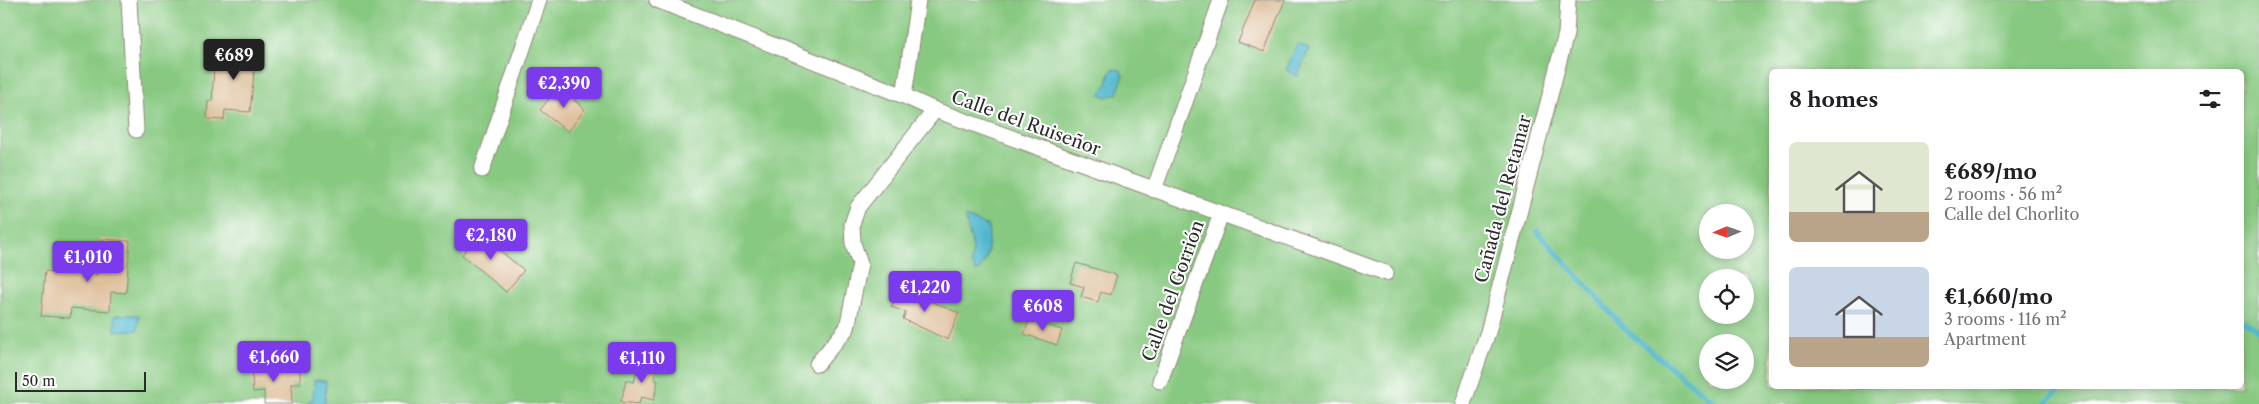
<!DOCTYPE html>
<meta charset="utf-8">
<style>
:root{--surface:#fff;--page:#f6f6f6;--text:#202124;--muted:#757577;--accent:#7c3aed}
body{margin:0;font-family:"Libre Caslon Text",serif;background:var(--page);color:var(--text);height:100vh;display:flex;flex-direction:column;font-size:19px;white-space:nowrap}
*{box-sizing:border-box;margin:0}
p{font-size:16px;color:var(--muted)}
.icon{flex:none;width:28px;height:28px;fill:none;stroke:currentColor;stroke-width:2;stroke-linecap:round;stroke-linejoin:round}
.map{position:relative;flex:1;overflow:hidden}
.details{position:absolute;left:1769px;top:69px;width:475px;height:320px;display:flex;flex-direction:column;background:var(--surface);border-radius:8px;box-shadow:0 2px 8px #0003}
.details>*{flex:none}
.needle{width:32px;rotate:268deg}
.controls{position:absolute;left:1699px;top:204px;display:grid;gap:10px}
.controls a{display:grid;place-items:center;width:55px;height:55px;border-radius:50%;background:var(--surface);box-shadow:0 2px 8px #0003;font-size:25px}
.scale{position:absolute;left:15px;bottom:12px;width:131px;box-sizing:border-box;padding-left:5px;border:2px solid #2b2b2b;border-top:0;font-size:14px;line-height:18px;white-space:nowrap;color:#2b2b2b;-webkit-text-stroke:4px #fff;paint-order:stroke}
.price{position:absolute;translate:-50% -42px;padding:0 11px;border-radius:5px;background:var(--accent);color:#fff;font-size:16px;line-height:32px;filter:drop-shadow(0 1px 2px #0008)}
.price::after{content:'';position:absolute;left:50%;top:30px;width:15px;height:11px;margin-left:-8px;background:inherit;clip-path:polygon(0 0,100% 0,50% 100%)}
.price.current{background:#222;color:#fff}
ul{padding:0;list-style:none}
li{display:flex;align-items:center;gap:15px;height:125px;padding:0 20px}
li span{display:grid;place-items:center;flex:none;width:140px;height:100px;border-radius:8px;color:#555}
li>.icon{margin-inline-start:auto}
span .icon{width:60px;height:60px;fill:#fffc;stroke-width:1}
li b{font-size:21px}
h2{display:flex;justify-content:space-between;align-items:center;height:60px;padding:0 20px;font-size:21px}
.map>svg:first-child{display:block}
.green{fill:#88c981;stroke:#5a7a56;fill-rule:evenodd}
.water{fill:#51b7cf;stroke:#3e717d}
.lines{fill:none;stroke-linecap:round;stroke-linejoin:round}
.stream{stroke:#51b7cf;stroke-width:5}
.building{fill:#ddbe99}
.street-casing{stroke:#8f8678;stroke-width:17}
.street{stroke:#fff;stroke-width:15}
.labels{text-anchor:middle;stroke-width:4;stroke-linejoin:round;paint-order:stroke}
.street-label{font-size:18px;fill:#2b2b2b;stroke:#fff}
</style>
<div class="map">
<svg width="2259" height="404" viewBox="0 0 2259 404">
<rect width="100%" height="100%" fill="#fff"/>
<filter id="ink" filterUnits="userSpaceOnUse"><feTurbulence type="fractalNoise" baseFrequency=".02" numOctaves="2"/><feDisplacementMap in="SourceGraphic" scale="10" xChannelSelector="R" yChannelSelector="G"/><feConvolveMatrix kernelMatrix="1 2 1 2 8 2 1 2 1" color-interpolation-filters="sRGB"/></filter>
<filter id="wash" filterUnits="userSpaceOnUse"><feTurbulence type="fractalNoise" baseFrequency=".0096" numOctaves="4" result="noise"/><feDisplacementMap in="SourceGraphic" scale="20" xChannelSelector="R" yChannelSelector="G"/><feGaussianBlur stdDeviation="1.12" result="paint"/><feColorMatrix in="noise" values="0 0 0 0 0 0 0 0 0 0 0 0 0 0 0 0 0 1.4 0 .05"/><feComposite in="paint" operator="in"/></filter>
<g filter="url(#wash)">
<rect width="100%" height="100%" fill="#f3e0c4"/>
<path class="green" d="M 0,0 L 2259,0 L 2259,404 L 0,404 ZM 1771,71 L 2241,71 L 2241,386 L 1771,386 ZM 1708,212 L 1745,212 L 1745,250 L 1708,250 ZM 1708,278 L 1745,278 L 1745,315 L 1708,315 ZM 1708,342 L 1745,342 L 1745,380 L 1708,380 Z"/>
<g class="water">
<polygon points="1297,44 1309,49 1298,76 1286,70"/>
<polygon points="1114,69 1121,70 1123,77 1117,94 1106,97 1100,94 1107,84 1110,72"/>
<path d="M 965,217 L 989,226 C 988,242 991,262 976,272 L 971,262 L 973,249 Z"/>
<polygon points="115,315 139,315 138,330 115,331"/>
<polygon points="314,380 326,381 325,404 309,404 309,400 313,400"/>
</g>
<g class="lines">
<g class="stream">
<polyline points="1537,231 1627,331 1712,401 1722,404"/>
<polyline points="2241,319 2259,330"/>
<polyline points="2044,404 2064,386"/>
</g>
</g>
<g id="blocks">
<g class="building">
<polygon points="1255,0 1285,0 1264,52 1238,42"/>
<polygon points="228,41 257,43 250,112 225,110 224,120 207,119 208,101 212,101 214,65 226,66"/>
<polygon points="568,86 579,94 574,100 585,109 568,132 540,110 551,96 557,100"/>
<polygon points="474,230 524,270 506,292 462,255 467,248 462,244"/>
<polygon points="100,239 130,241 126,293 111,292 110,311 71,308 70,318 41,316 45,271 97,275"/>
<polygon points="1076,263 1117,275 1111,295 1101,292 1098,302 1081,297 1084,287 1070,283"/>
<polygon points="900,284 915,290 913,294 959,313 948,340 903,319 906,312 891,307"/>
<polygon points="1030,319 1062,330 1057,345 1024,334"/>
<polygon points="640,360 658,364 654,379 658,381 654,400 641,397 639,404 621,402 626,380 634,382"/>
<polygon points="269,362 270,370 300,369 300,384 291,384 292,404 264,404 264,391 253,392 251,363"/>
</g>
</g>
</g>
<g filter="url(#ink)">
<use href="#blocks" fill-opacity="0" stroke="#8f8678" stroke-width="1"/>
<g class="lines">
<defs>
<g id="street">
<polyline points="129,0 136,130"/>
<polyline points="657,0 904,96 935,110 1386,273"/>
<polyline points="904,96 918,0"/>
<polyline points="482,170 539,0"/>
<polyline points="1154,190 1221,0"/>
<polyline points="817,364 847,328 860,264 853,243 852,224 858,207 935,110"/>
<polyline points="1160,381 1221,214"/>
<polyline points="1463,404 1488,332 1566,34 1568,0"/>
</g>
</defs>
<use href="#street" class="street-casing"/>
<use href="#street" class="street"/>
</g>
</g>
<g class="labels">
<g class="street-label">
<text transform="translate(1026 123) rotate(20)" y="6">Calle del Ruiseñor</text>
<text transform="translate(1503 199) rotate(-75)" y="6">Cañada del Retamar</text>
<text transform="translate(1173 291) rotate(-70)" y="6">Calle del Gorrión</text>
</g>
</g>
</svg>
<div class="controls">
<a><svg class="needle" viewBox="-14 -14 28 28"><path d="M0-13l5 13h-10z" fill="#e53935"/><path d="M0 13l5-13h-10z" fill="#757577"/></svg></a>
<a><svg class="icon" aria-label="locate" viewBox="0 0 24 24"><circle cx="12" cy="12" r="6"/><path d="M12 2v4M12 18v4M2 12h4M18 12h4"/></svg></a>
<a><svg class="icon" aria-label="layers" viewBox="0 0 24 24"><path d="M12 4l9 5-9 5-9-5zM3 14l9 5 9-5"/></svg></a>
</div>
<div class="scale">50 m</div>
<b class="price current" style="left:234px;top:81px">€689</b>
<b class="price" style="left:564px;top:109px">€2,390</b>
<b class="price" style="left:491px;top:261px">€2,180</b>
<b class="price" style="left:88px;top:283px">€1,010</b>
<b class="price" style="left:925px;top:313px">€1,220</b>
<b class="price" style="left:1043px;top:332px">€608</b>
<b class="price" style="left:274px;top:383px">€1,660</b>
<b class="price" style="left:642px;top:384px">€1,110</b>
<section class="details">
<h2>8 homes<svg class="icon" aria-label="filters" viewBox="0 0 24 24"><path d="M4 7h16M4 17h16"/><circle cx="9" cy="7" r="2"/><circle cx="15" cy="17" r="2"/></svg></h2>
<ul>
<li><span style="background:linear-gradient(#dfe7d0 70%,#b9a48a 0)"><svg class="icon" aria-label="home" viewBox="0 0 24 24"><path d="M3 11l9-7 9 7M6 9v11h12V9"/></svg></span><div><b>€689/mo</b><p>2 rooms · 56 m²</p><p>Calle del Chorlito</p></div></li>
<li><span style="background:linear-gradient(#c9d6e8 70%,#b9a48a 0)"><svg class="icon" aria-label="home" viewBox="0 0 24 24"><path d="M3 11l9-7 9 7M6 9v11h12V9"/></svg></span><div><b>€1,660/mo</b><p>3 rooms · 116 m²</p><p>Apartment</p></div></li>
</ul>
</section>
</div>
